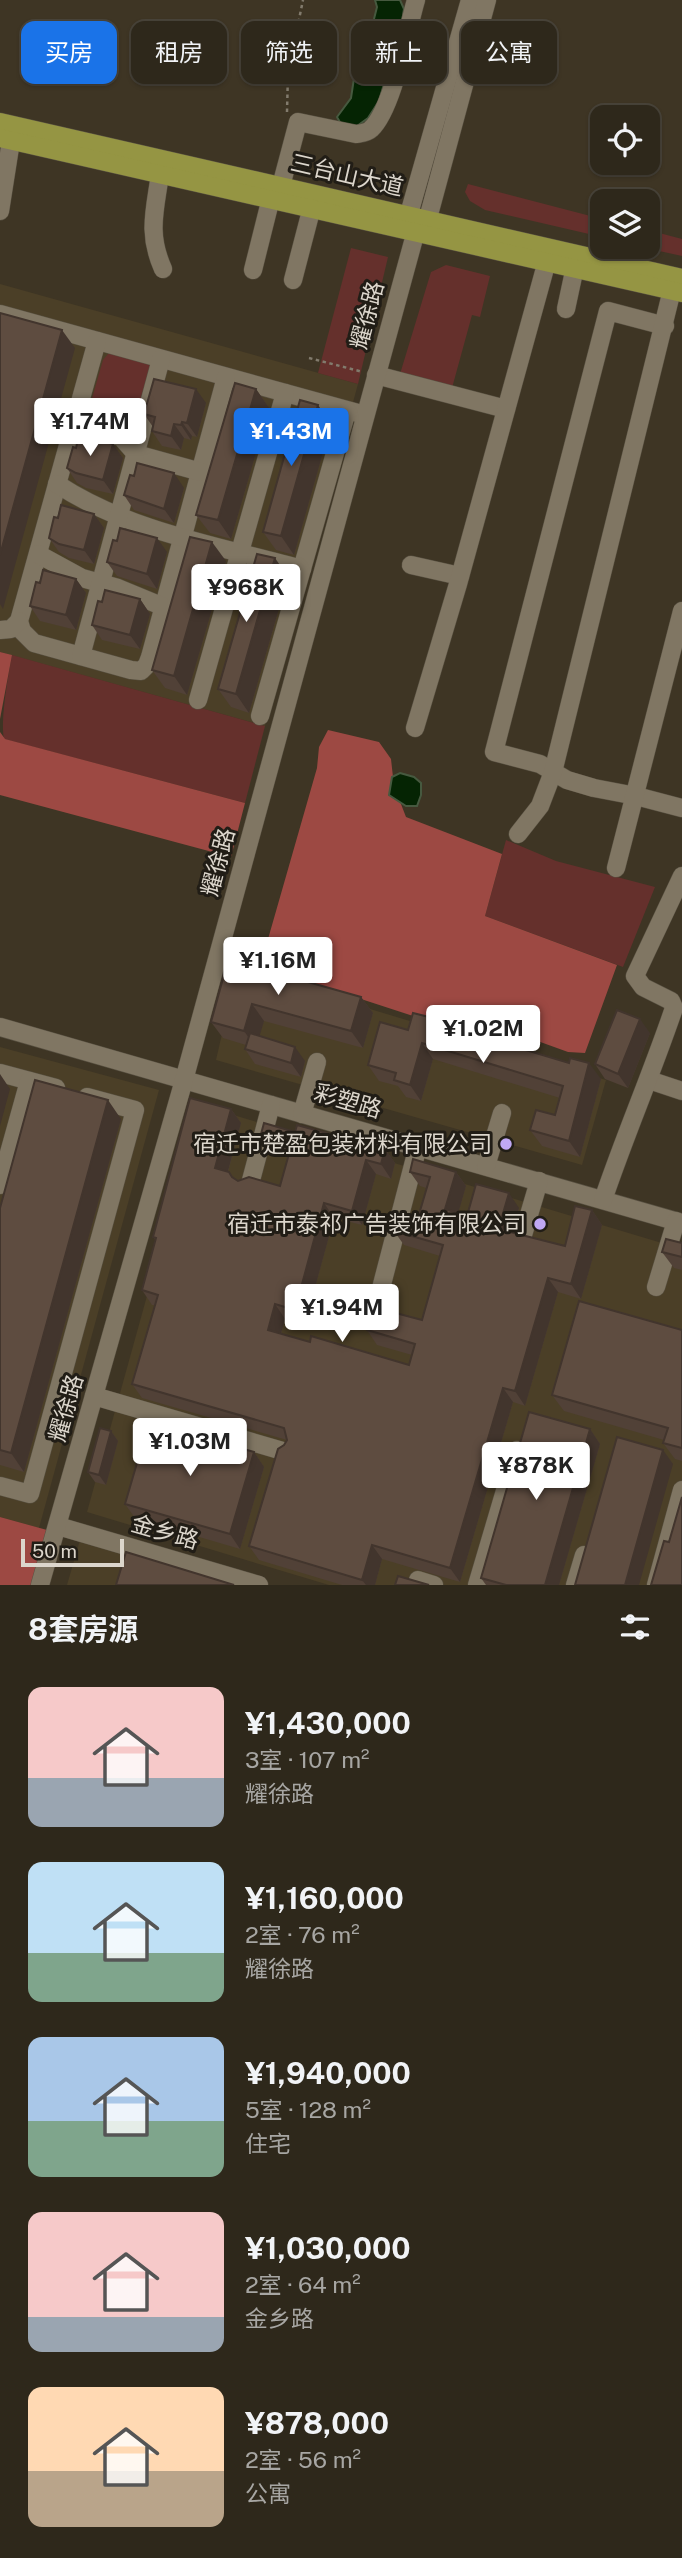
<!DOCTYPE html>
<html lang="zh">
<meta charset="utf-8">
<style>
:root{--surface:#2e281b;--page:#363024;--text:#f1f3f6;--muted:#a7a6a3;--line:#49443a;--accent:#1a73e8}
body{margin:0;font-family:"Public Sans","Noto Sans SC",sans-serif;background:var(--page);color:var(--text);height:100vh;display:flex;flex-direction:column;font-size:26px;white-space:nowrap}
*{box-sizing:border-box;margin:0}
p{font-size:23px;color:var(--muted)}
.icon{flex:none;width:38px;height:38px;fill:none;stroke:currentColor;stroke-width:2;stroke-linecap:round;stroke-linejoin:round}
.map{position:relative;height:1585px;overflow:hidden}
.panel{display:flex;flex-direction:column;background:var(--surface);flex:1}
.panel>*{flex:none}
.banner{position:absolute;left:21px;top:21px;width:640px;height:63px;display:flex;gap:14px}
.tools{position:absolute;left:590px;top:105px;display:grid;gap:14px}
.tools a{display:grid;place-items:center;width:70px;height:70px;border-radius:14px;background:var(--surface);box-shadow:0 2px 5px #0004,0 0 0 2px var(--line);font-size:35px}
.scale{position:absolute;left:21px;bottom:18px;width:103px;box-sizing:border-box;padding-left:7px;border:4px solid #dcd6cc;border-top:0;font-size:19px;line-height:24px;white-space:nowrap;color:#dcd6cc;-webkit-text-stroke:5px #211d16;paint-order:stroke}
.price{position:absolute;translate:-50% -60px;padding:0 16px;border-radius:7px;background:#fff;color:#222;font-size:23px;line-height:46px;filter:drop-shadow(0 2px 4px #0008)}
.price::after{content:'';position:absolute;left:50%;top:42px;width:21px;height:16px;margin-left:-10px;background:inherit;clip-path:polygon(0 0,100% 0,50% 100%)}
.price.selected{background:var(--accent);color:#fff}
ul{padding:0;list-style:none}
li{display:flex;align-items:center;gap:21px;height:175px;padding:0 28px}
li span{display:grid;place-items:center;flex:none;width:196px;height:140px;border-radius:14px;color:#555}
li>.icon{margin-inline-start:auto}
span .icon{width:84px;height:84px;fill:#fffc;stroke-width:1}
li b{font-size:30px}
h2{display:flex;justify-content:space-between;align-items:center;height:84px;padding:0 28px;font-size:30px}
.pill{padding:0 24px;border-radius:14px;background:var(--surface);box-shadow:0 2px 5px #0004,0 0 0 2px var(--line);font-size:24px;line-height:63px}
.pill.selected{background:var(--accent);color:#fff}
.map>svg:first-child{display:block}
.built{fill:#4b3f27}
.green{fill:#65302c}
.forest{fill:#9d4943}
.water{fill:#052403;stroke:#46593f;stroke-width:2}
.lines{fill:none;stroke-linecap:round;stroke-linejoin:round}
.minor-casing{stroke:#585142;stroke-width:19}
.major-casing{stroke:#585142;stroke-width:19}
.path{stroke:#827b6d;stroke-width:2.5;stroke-dasharray:3.5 3.5;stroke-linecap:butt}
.minor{stroke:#807663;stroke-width:18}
.major{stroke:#959543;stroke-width:18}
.wall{fill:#514137}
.shaded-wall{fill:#42352d}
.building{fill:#5e4c40;stroke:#42352d;stroke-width:2}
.poi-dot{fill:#c0a8f4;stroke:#211d16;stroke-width:2.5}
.labels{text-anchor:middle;stroke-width:6;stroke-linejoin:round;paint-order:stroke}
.street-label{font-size:23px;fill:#dcd6cc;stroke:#211d16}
.poi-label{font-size:23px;fill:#dcd6cc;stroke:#211d16;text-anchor:end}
</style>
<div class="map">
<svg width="682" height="1585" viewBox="0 0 682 1585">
<rect width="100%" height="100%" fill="#3e3524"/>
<g class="built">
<polygon points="0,284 358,384 265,726 0,652"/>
<polygon points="237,969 606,1080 582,1165 216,1060"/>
<polygon points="0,1047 159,1090 39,1528 0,1517"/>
<polygon points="200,1105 682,1249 682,1585 329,1585 87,1512"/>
<polygon points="80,1540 227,1585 67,1585"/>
</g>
<g class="green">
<polygon points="468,184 602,219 602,237 485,210 470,201 465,192"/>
<polygon points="648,230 682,239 682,256 641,247 648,247"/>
<polygon points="351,248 388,257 358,384 318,373"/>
<polygon points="446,265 490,276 480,317 472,315 452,388 400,374 431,272"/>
<polygon points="109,353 152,363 133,436 85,423 103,360"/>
<path d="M 12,655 L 265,726 L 245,803 L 4,739 C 0,721 8,676 12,655 Z"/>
<polygon points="506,840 556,861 655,887 623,967 485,916"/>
</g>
<g class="forest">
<polygon points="0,652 12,655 0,719"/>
<polygon points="328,730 379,742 391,759 394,786 406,817 502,854 485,916 617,965 585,1053 568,1052 532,1039 465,1023 456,1030 269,969 262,960 317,768 319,747"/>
<polygon points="0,732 5,739 245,803 231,857 0,795"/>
<polygon points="0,1517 47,1530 31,1585 0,1585"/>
</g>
<g class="water">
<polygon points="375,0 400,0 404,9 402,22 379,101 368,118 357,126 341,124 337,117 351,98 358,52 374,19 377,7"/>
<polygon points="400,773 414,777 421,783 421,795 417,806 406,806 389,795 392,777"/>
</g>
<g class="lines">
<defs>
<g id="minor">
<path d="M 160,174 C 155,211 147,233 163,269"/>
<path d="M 281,186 L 298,122 L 356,134 C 362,133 367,133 371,129 C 393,109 407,30 416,0"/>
<polyline points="0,211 11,141"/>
<polyline points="405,228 470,0"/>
<polyline points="424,233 487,0"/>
<polyline points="253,270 271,198"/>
<polyline points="293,280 312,207"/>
<polyline points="566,309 575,267"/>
<polyline points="0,314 365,415"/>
<polyline points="665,326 608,311 494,752 540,764 567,780 594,788 636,796 682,808"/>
<polyline points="97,341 19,621 22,631 34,643 131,670 141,671 147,665 150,657 226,377"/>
<polyline points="376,375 506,409"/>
<polyline points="73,428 90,429 121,437 136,454 201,472"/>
<path d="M 57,484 C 130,532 219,546 302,569"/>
<polyline points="38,554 82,578 118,588 164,607"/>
<polyline points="411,565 460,576"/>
<polyline points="0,630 11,629 19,621"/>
<polyline points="81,656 161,359"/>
<polyline points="198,700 285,393"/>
<polyline points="260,716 347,411"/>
<polyline points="415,728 458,584 547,261"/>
<polyline points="518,834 540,806 553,772 672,290"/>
<polyline points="616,868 682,611"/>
<polyline points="0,1027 682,1223"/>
<polyline points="0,1073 56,1088"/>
<polyline points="649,1080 682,1091"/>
<polyline points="302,1114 317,1062"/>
<polyline points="486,1166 502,1113"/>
<polyline points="250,1184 271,1105"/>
<polyline points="0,1185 29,1081"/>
<path d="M 603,1200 C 625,1135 652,1073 674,1008 L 671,1001 L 643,987 L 635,976 L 682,876"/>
<polyline points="523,1235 539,1181"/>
<polyline points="656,1287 676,1221"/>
<polyline points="380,1292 417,1150"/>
<polyline points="94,1396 286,1452"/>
<polyline points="0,1486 30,1494 135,1110 87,1097"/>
<polyline points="58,1526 259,1585"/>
<polyline points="418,1580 434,1585"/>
<polyline points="40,1585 184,1080 416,231"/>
<polyline points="477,1585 517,1450"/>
<polyline points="575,1585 584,1555"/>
<polyline points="656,1585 682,1490"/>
</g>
<g id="major">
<polyline points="0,122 682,278"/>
<polyline points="0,138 682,293"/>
</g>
</defs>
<use href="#minor" class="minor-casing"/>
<use href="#major" class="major-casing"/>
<g class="path">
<polyline points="287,112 288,73 303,0"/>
<polyline points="309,358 363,372"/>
</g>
<use href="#minor" class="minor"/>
<use href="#major" class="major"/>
</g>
<g class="wall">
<polygon points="256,389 269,408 231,539 210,533 196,515"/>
<polygon points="206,403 197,437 192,436 191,440 184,438 181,450 162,446 152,431 153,427 144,414"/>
<polygon points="331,424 294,555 276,550 263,532"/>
<polygon points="113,444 123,458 113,494 86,488 77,483 67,468 76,448"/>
<polygon points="184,488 174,523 134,510 124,495"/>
<polygon points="94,514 104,528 94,564 69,558 59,552 49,538 58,518"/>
<polygon points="167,552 157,589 117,576 107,562"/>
<polygon points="226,561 187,695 165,688 152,670"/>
<polygon points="288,577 249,713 231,707 218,689"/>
<polygon points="76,579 86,593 76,630 40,621 30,606 40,583"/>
<polygon points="140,599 150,614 140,649 102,640 92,625"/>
<polygon points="264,962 270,972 361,997 373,1013 363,1048 264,1021 259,1036 305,1061 301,1077 255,1064 245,1049 246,1045 223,1038 211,1022"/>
<polygon points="432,1022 601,1079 580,1157 542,1146 530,1130 555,1115 560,1098 433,1059 421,1101 406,1097 398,1086 379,1081 368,1065 408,1030"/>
<polygon points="650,1033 628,1088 605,1079 595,1064"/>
<polygon points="231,1109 241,1123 228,1172 234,1178 238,1181 280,1186 289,1154 271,1149 261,1134 295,1132 385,1149 395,1163 391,1179 376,1174 362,1225 334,1218 305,1324 285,1319 281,1334 310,1342 409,1365 412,1355 377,1345 367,1330 422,1320 440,1256 404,1245 394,1231 417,1221 426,1188 420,1186 410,1172 456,1172 466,1186 458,1213 467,1216 519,1208 512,1232 565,1246 592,1210 602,1225 581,1299 558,1292 525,1406 513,1402 460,1582 382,1559 375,1585 342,1585 259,1560 249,1546 287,1440 142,1398 132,1384 155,1305 152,1305 142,1290 156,1241 153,1237"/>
<polygon points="121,1119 24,1472 0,1465 0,1208"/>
<polygon points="682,1243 682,1270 674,1268 662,1252"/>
<polygon points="682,1330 682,1461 675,1459 663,1443 664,1440 564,1411 552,1395"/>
<polygon points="590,1429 600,1444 559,1585 486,1585 481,1578"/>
<polygon points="111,1431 118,1441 106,1485 95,1482 88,1472"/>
<polygon points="254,1452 264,1467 240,1549 135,1518 125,1504"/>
</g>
<g class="shaded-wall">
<polygon points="62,330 75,348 3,609 0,604 0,555"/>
<polygon points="196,389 206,403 197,437 187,423"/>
<polygon points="256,389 269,408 231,539 218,520"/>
<polygon points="318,405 331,424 294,555 281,536"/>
<polygon points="182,422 192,436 191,440 181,425"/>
<polygon points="174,424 184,438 181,450 171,436"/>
<polygon points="113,444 123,458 113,494 103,480"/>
<polygon points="174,473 184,488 174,523 164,509"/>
<polygon points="94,514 104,528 94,564 84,550"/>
<polygon points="157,538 167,552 157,589 147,574"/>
<polygon points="212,542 226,561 187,695 174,676"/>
<polygon points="275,558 288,577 249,713 236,694"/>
<polygon points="76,579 86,593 76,630 66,615"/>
<polygon points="140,599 150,614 140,649 130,635"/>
<polygon points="264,962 275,979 262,969"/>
<polygon points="361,997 373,1013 363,1048 351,1031"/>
<polygon points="252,1004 264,1021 256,1048 244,1031"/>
<polygon points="640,1019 650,1033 628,1088 618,1074"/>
<polygon points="422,1043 433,1059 421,1101 410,1085"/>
<polygon points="295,1047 305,1061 301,1077 291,1063"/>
<polygon points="589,1063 601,1079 580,1157 569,1141"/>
<polygon points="0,1074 10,1089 0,1126"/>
<polygon points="108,1100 121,1119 24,1472 11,1453"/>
<polygon points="231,1109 241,1123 225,1182 215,1168"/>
<polygon points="385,1149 395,1163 391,1179 381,1164"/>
<polygon points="366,1160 376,1174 362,1225 352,1211"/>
<polygon points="456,1172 466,1186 455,1224 445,1209"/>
<polygon points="509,1193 519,1208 509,1241 499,1227"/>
<polygon points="324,1203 334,1218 305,1324 295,1310"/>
<polygon points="592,1210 602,1225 581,1299 571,1284"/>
<polygon points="548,1278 558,1292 525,1406 515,1391"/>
<polygon points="275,1304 285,1319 278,1344 268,1330"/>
<polygon points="503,1388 513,1402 460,1582 450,1568"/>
<polygon points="590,1429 600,1444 559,1585 545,1585"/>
<polygon points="111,1431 118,1441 106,1485 99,1475"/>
<polygon points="663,1450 673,1464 639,1585 625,1585"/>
<polygon points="254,1452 264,1467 240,1549 230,1534"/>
<polygon points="372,1545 382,1559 375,1585 366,1585 362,1580"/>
</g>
<g class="building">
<polygon points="0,313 62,330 0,555"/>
<polygon points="154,379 196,389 187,423 182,422 181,425 174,424 171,436 152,431 155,417 144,414"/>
<polygon points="235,383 256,389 218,520 196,515"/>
<polygon points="300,400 318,405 281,536 263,532"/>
<polygon points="79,435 113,444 103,480 76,473 67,468 73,447 76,448"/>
<polygon points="137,463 174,473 164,509 124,495 130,475 134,476"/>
<polygon points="61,505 94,514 84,550 59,544 49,538 54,517 58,518"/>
<polygon points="120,528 157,538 147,574 107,562 113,540 117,541"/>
<polygon points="190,537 212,542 174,676 152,670"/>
<polygon points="257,554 275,558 236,694 218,689"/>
<polygon points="43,570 76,579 66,615 30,606 36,582 40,583"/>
<polygon points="105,590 140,599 130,635 92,625 98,601 102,602"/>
<polygon points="230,953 264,962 262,969 361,997 351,1031 252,1004 244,1031 211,1022"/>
<polygon points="617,1010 640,1019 618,1074 595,1064"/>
<polygon points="413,1013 429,1017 428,1021 569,1063 570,1058 589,1063 569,1141 530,1130 536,1110 555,1115 563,1086 422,1043 410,1085 394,1080 396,1073 368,1065 380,1022 408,1030"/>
<polygon points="250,1033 295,1047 291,1063 245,1049"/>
<polygon points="35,1080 108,1100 11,1453 0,1450 0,1208"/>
<polygon points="190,1098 231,1109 215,1168 229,1172 232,1177 238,1181 249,1177 280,1186 292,1143 261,1134 264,1123 295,1132 297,1125 385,1149 381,1164 366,1160 352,1211 324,1203 295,1310 275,1304 268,1330 310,1342 311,1336 409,1365 415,1344 367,1330 373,1307 422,1320 443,1245 394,1231 398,1216 417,1221 430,1177 410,1172 413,1159 456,1172 445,1209 467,1216 476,1184 509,1193 499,1227 510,1232 565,1246 575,1206 592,1210 571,1284 548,1278 515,1391 503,1388 450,1568 372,1545 362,1580 249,1546 278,1449 284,1445 287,1440 284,1428 132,1384 158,1295 142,1290 156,1238 153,1237"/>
<polygon points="666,1239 682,1243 682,1257 662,1252"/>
<polygon points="579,1301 682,1330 682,1448 663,1443 668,1428 552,1395"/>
<polygon points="529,1412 590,1429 545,1585 506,1585 481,1578"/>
<polygon points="149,1422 254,1452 230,1534 125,1504"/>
<polygon points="100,1428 111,1431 99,1475 88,1472"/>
<polygon points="617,1437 663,1450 625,1585 575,1585"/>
<polygon points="682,1497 682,1585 651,1585 664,1541 669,1542"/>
<polygon points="126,1552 234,1585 116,1585"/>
<polygon points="398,1576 429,1585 395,1585"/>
</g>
<g class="poi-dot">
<circle cx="506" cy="1144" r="7"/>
<circle cx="540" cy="1224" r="7"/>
</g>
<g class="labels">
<g class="street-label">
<text transform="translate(347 175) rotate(13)" y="8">三台山大道</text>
<text transform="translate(367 315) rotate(-75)" y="8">耀徐路</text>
<text transform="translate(218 862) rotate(-75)" y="8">耀徐路</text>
<text transform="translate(348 1101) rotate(16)" y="8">彩塑路</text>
<text transform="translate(66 1408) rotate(-74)" y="8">耀徐路</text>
<text transform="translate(165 1532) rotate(16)" y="8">金乡路</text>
</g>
<g class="poi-label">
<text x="492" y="1152">宿迁市楚盈包装材料有限公司</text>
<text x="526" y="1232">宿迁市泰祁广告装饰有限公司</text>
</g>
</g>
</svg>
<div class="tools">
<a><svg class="icon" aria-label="locate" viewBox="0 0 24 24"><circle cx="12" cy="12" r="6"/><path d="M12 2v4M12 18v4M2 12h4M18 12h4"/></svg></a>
<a><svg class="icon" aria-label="layers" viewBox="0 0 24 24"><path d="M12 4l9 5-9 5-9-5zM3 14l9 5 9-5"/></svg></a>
</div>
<div class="scale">50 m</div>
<b class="price" style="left:90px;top:458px">¥1.74M</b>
<b class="price selected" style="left:291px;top:468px">¥1.43M</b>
<b class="price" style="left:246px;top:624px">¥968K</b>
<b class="price" style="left:278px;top:997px">¥1.16M</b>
<b class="price" style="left:483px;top:1065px">¥1.02M</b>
<b class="price" style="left:342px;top:1344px">¥1.94M</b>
<b class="price" style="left:190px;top:1478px">¥1.03M</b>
<b class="price" style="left:536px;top:1502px">¥878K</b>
<div class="banner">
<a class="pill selected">买房</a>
<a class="pill">租房</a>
<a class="pill">筛选</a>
<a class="pill">新上</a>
<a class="pill">公寓</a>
</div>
</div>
<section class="panel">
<h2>8套房源<svg class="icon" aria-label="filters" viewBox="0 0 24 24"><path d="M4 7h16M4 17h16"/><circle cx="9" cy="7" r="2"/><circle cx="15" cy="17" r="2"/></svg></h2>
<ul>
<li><span style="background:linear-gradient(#f6c9c9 65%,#9aa5b1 0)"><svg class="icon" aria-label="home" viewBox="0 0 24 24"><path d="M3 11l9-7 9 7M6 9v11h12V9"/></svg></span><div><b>¥1,430,000</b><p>3室 · 107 m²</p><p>耀徐路</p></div></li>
<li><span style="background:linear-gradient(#bfe0f5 65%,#7fa58c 0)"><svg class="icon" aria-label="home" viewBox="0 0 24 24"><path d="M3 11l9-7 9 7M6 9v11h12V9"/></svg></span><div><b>¥1,160,000</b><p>2室 · 76 m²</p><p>耀徐路</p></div></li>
<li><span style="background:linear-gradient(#a9c7e8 60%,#7fa58c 0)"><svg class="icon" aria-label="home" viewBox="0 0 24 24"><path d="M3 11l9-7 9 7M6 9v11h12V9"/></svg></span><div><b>¥1,940,000</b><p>5室 · 128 m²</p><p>住宅</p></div></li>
<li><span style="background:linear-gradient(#f6c9c9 75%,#9aa5b1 0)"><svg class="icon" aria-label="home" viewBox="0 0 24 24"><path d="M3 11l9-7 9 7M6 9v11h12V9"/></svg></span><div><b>¥1,030,000</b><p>2室 · 64 m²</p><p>金乡路</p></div></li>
<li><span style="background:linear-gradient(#ffd9b3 60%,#b9a48a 0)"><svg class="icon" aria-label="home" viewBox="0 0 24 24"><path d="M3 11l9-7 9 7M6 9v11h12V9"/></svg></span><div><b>¥878,000</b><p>2室 · 56 m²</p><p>公寓</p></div></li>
</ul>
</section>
